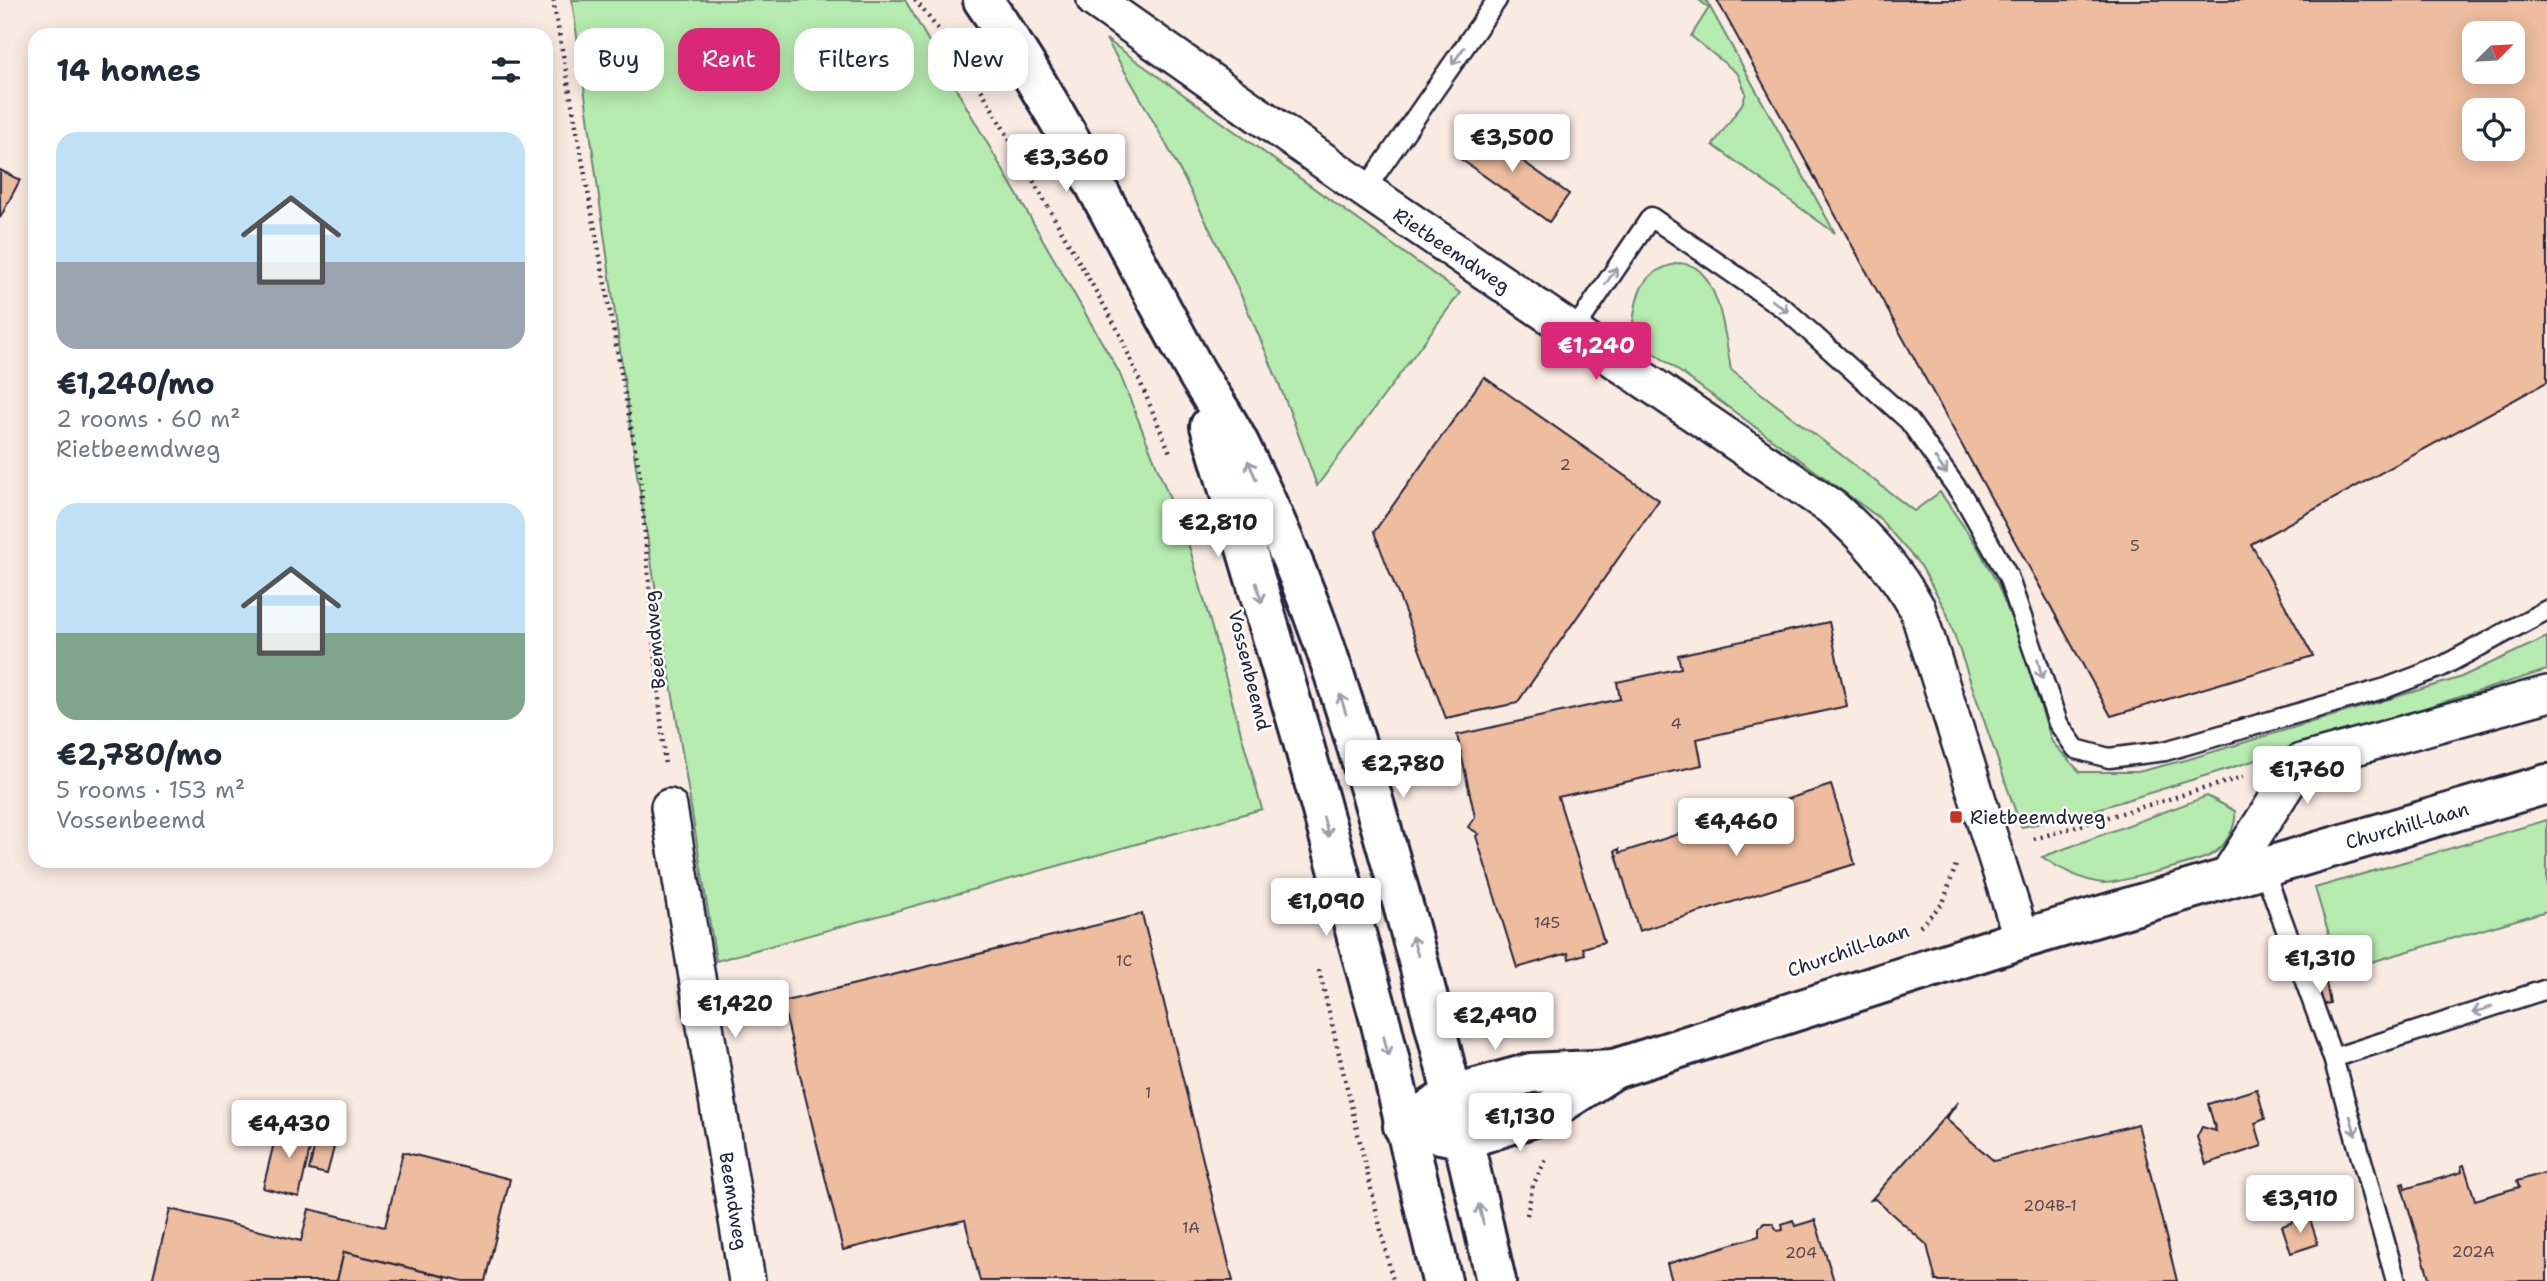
<!DOCTYPE html>
<meta charset="utf-8">
<style>
:root{--surface:#fff;--page:#f2f2f3;--text:#1f2937;--muted:#747a83;--accent:#db2777}
body{margin:0;font-family:"Shantell Sans",sans-serif;background:var(--page);color:var(--text);height:100vh;display:flex;flex-direction:column;font-size:26px;white-space:nowrap}
*{box-sizing:border-box;margin:0}
p{font-size:23px;color:var(--muted)}
.icon{flex:none;width:38px;height:38px;fill:none;stroke:currentColor;stroke-width:2;stroke-linecap:round;stroke-linejoin:round}
.map{position:relative;flex:1;overflow:hidden}
.sheet{position:absolute;left:28px;top:28px;width:525px;height:840px;display:flex;flex-direction:column;background:var(--surface);border-radius:21px;box-shadow:0 4px 18px #0003}
.sheet>*{flex:none}
.top-card{position:absolute;left:574px;top:28px;width:665px;height:63px;display:flex;gap:14px}
.needle{width:46px;rotate:66deg}
.buttons{position:absolute;left:2462px;top:21px;display:grid;gap:14px}
.buttons a{display:grid;place-items:center;width:63px;height:63px;border-radius:14px;background:var(--surface);box-shadow:0 4px 18px #0003;font-size:35px}
.price{position:absolute;translate:-50% -60px;padding:0 16px;border-radius:7px;background:#fff;color:#222;font-size:23px;line-height:46px;filter:drop-shadow(0 2px 4px #0008)}
.price::after{content:'';position:absolute;left:50%;top:42px;width:21px;height:16px;margin-left:-10px;background:inherit;clip-path:polygon(0 0,100% 0,50% 100%)}
.price.on{background:var(--accent);color:#fff}
ul{padding:0;list-style:none}
li{display:grid;align-content:center;gap:14px;height:371px;padding:0 28px}
li span{display:grid;place-items:center;height:217px;border-radius:21px;color:#555}
li>.icon{margin-inline-start:auto}
span .icon{width:126px;height:126px;fill:#fffc;stroke-width:1}
li b{font-size:30px}
h2{display:flex;justify-content:space-between;align-items:center;height:84px;padding:0 28px;font-size:30px}
.chip{padding:0 24px;border-radius:21px;background:var(--surface);box-shadow:0 4px 18px #0003;font-size:24px;line-height:63px}
.chip.on{background:var(--accent);color:#fff}
.map>svg:first-child{display:block}
.green{fill:#b6ecaf;stroke:#6c8775;stroke-width:2}
.building{fill:#eebc9e;stroke:#22223b;stroke-width:2;fill-rule:evenodd}
.lines{fill:none;stroke-linecap:round;stroke-linejoin:round}
.lane-casing{stroke:#22223b;stroke-width:23}
.street-casing{stroke:#22223b;stroke-width:40}
.secondary-casing{stroke:#22223b;stroke-width:44}
.path{stroke:#22223b;stroke-width:4.5;stroke-dasharray:2 5;stroke-linecap:butt}
.lane{stroke:#fff;stroke-width:18}
.street{stroke:#fff;stroke-width:35}
.secondary{stroke:#fff;stroke-width:38}
.oneway{stroke:#9c9ca7}
.poi-dot{fill:#c8321e;stroke:#fff;stroke-width:2.5}
.labels{text-anchor:middle;stroke-width:5;stroke-linejoin:round;paint-order:stroke}
.number-label{font-size:16px;fill:#554854}
.street-label{font-size:19px;fill:#22223b;stroke:#fff}
.poi-label{font-size:19px;fill:#22223b;stroke:#fff;text-anchor:start}
</style>
<div class="map">
<svg width="2547" height="1281" viewBox="0 0 2547 1281">
<rect width="100%" height="100%" fill="#faebe2"/>
<filter id="ink" filterUnits="userSpaceOnUse"><feTurbulence type="fractalNoise" baseFrequency=".0143" numOctaves="2"/><feDisplacementMap in="SourceGraphic" scale="14" xChannelSelector="R" yChannelSelector="G"/><feConvolveMatrix kernelMatrix="1 2 1 2 8 2 1 2 1" color-interpolation-filters="sRGB"/></filter>
<g filter="url(#ink)">
<g class="green">
<polygon points="572,0 905,0 1119,372 1190,549 1262,809 716,961 637,474"/>
<polygon points="1699,0 1706,0 1835,233 1713,145 1742,104 1746,93 1738,74 1691,36 1709,8"/>
<path d="M 1106,39 L 1460,293 L 1317,486 C 1263,329 1192,182 1106,39 Z"/>
<path d="M 1680,263 C 1685,264 1692,265 1696,268 C 1721,286 1726,342 1731,370 L 1914,511 L 1940,492 L 1977,546 L 1997,583 L 2016,630 L 2052,742 L 2080,772 L 2138,772 L 2189,759 L 2459,678 L 2547,637 L 2547,670 L 2075,816 L 2021,827 L 1946,611 L 1921,566 L 1878,517 L 1631,336 C 1637,298 1636,271 1680,263 Z"/>
<path d="M 2207,796 L 2235,811 C 2237,828 2224,849 2209,856 C 2197,862 2113,884 2103,883 C 2083,881 2058,868 2042,857 Z"/>
<polygon points="2547,820 2547,911 2340,971 2315,888"/>
</g>
<g class="building">
<path d="M 1717,0 L 2547,0 L 2547,382 L 2251,544 L 2313,656 L 2111,716 ZM 2474,33 L 2513,33 L 2513,72 L 2474,72 ZM 2474,110 L 2513,110 L 2513,149 L 2474,149 Z"/>
<polygon points="1475,127 1569,194 1549,222 1455,155"/>
<polygon points="0,170 20,180 0,218"/>
<polygon points="1484,377 1659,500 1517,703 1446,718 1374,532"/>
<polygon points="1829,622 1847,706 1697,739 1702,765 1558,797 1604,942 1583,948 1585,954 1569,959 1568,953 1517,968 1476,836 1479,834 1468,827 1475,817 1457,735 1620,699 1617,682 1681,668 1678,655"/>
<polygon points="1831,785 1855,864 1639,931 1615,851 1619,849 1620,853"/>
<polygon points="1142,914 1233,1281 980,1281 965,1220 843,1250 782,1002"/>
<polygon points="2326,983 2330,1003 2316,1006 2310,987"/>
<polygon points="2257,1089 2265,1119 2255,1123 2262,1146 2206,1164 2197,1137 2202,1127 2216,1131 2208,1104"/>
<polygon points="1958,1102 1946,1119 1994,1161 2138,1124 2177,1281 1936,1281 1927,1245 1875,1199 1871,1200"/>
<polygon points="279,1122 314,1131 299,1197 263,1188"/>
<polygon points="318,1132 337,1136 327,1174 309,1170"/>
<polygon points="403,1152 510,1179 485,1281 463,1281 344,1252 337,1281 152,1281 170,1209 301,1241 309,1209 385,1227"/>
<polygon points="2464,1165 2475,1200 2519,1187 2517,1181 2547,1172 2547,1281 2430,1281 2401,1184 2404,1183 2405,1189 2462,1172 2461,1166"/>
<polygon points="2309,1216 2318,1244 2291,1253 2282,1226"/>
<polygon points="1793,1220 1795,1226 1815,1220 1834,1281 1672,1281 1667,1264 1759,1236 1759,1228 1764,1223 1772,1223 1778,1231 1783,1230 1782,1224"/>
<polygon points="344,1252 446,1277 445,1281 337,1281"/>
</g>
<g class="lines">
<defs>
<g id="lane">
<polyline points="1365,190 1497,0"/>
<polyline points="1573,332 1651,217 1786,310 1909,421 1964,498 2008,576 2058,723 2076,749 2109,758 2165,751 2386,688 2441,667 2547,610"/>
<polyline points="2263,867 2333,1058"/>
<polyline points="2396,1281 2333,1058 2547,989"/>
</g>
<g id="street">
<path d="M 1095,0 L 1365,190 L 1834,509 C 1868,539 1895,569 1917,608 L 2022,939"/>
<polyline points="669,807 747,1281"/>
<polyline points="2227,877 2301,762 2547,694"/>
</g>
<g id="secondary">
<path d="M 983,0 C 1063,115 1124,241 1191,363 C 1208,394 1230,422 1244,454 C 1278,524 1310,599 1334,674 C 1399,873 1450,1076 1496,1281"/>
<polyline points="1210,426 1302,738 1381,1024 1442,1281"/>
<polyline points="1403,1126 1454,1094 1531,1073 1614,1069 2022,939 2547,784"/>
<polyline points="1440,1134 1464,1139 1544,1114 1614,1069"/>
</g>
</defs>
<use href="#lane" class="lane-casing"/>
<use href="#street" class="street-casing"/>
<use href="#secondary" class="secondary-casing"/>
<g class="path">
<polyline points="553,0 640,476 665,767"/>
<polyline points="915,0 969,68 1119,332 1171,455"/>
<polyline points="2034,839 2243,777"/>
<polyline points="1920,926 1943,903 1956,865"/>
<polyline points="1319,970 1393,1281"/>
<polyline points="1474,1002 1518,1034"/>
<polyline points="1527,1215 1533,1185 1547,1158"/>
</g>
<use href="#lane" class="lane"/>
<use href="#street" class="street"/>
<use href="#secondary" class="secondary"/>
</g>
<defs><path id="oneway-shaft" d="M-6 0H5M1.5-3L5.5 0L1.5 3" fill="none" stroke-width="1.6" stroke-linecap="round" stroke-linejoin="round" transform="scale(1.75)"/></defs>
<g class="oneway">
<use href="#oneway-shaft" transform="translate(1458 56) rotate(125)"/>
<use href="#oneway-shaft" transform="translate(1611 276) rotate(-56)"/>
<use href="#oneway-shaft" transform="translate(1780 306) rotate(36)"/>
<use href="#oneway-shaft" transform="translate(1941 466) rotate(54)"/>
<use href="#oneway-shaft" transform="translate(1252 470) rotate(-114)"/>
<use href="#oneway-shaft" transform="translate(1259 593) rotate(74)"/>
<use href="#oneway-shaft" transform="translate(2040 669) rotate(76)"/>
<use href="#oneway-shaft" transform="translate(1343 704) rotate(-107)"/>
<use href="#oneway-shaft" transform="translate(1326 827) rotate(75)"/>
<use href="#oneway-shaft" transform="translate(1415 946) rotate(-107)"/>
<use href="#oneway-shaft" transform="translate(2482 1010) rotate(162)"/>
<use href="#oneway-shaft" transform="translate(1386 1046) rotate(77)"/>
<use href="#oneway-shaft" transform="translate(2353 1126) rotate(74)"/>
<use href="#oneway-shaft" transform="translate(1481 1214) rotate(-103)"/>
</g>
</g>
<rect class="poi-dot" x="1949" y="810" width="14" height="14" rx="3.5"/>
<g class="labels">
<g class="number-label">
<text x="1565" y="470">2</text>
<text x="2135" y="551">5</text>
<text x="1676" y="729">4</text>
<text x="1547" y="928">145</text>
<text x="1124" y="966">1C</text>
<text x="1148" y="1098">1</text>
<text x="2050" y="1211">204B-1</text>
<text x="1191" y="1233">1A</text>
<text x="2473" y="1257">202A</text>
<text x="1801" y="1258">204</text>
</g>
<g class="street-label">
<text transform="translate(1452 250) rotate(34)" y="7">Rietbeemdweg</text>
<text transform="translate(654 640) rotate(-95)" y="7">Beemdweg</text>
<text transform="translate(1250 670) rotate(76)" y="7">Vossenbeemd</text>
<text transform="translate(2407 825) rotate(-16)" y="7">Churchill-laan</text>
<text transform="translate(1848 950) rotate(-19)" y="7">Churchill-laan</text>
<text transform="translate(734 1201) rotate(81)" y="7">Beemdweg</text>
</g>
<g class="poi-label">
<text x="1970" y="824">Rietbeemdweg</text>
</g>
</g>
</svg>
<div class="buttons">
<a><svg class="needle" viewBox="-14 -14 28 28"><path d="M0-13l5 13h-10z" fill="#e53935"/><path d="M0 13l5-13h-10z" fill="#747a83"/></svg></a>
<a><svg class="icon" aria-label="locate" viewBox="0 0 24 24"><circle cx="12" cy="12" r="6"/><path d="M12 2v4M12 18v4M2 12h4M18 12h4"/></svg></a>
</div>
<b class="price" style="left:1512px;top:174px">€3,500</b>
<b class="price" style="left:1066px;top:194px">€3,360</b>
<b class="price on" style="left:1596px;top:382px">€1,240</b>
<b class="price" style="left:1218px;top:559px">€2,810</b>
<b class="price" style="left:1403px;top:800px">€2,780</b>
<b class="price" style="left:2307px;top:806px">€1,760</b>
<b class="price" style="left:1736px;top:858px">€4,460</b>
<b class="price" style="left:1326px;top:938px">€1,090</b>
<b class="price" style="left:2320px;top:995px">€1,310</b>
<b class="price" style="left:735px;top:1040px">€1,420</b>
<b class="price" style="left:1495px;top:1052px">€2,490</b>
<b class="price" style="left:1520px;top:1153px">€1,130</b>
<b class="price" style="left:289px;top:1160px">€4,430</b>
<b class="price" style="left:2300px;top:1235px">€3,910</b>
<div class="top-card">
<a class="chip">Buy</a>
<a class="chip on">Rent</a>
<a class="chip">Filters</a>
<a class="chip">New</a>
</div>
<section class="sheet">
<h2>14 homes<svg class="icon" aria-label="filters" viewBox="0 0 24 24"><path d="M4 7h16M4 17h16"/><circle cx="9" cy="7" r="2"/><circle cx="15" cy="17" r="2"/></svg></h2>
<ul>
<li><span style="background:linear-gradient(#bfe0f5 60%,#9aa5b1 0)"><svg class="icon" aria-label="home" viewBox="0 0 24 24"><path d="M3 11l9-7 9 7M6 9v11h12V9"/></svg></span><div><b>€1,240/mo</b><p>2 rooms · 60 m²</p><p>Rietbeemdweg</p></div></li>
<li><span style="background:linear-gradient(#bfe0f5 60%,#7fa58c 0)"><svg class="icon" aria-label="home" viewBox="0 0 24 24"><path d="M3 11l9-7 9 7M6 9v11h12V9"/></svg></span><div><b>€2,780/mo</b><p>5 rooms · 153 m²</p><p>Vossenbeemd</p></div></li>
</ul>
</section>
</div>
